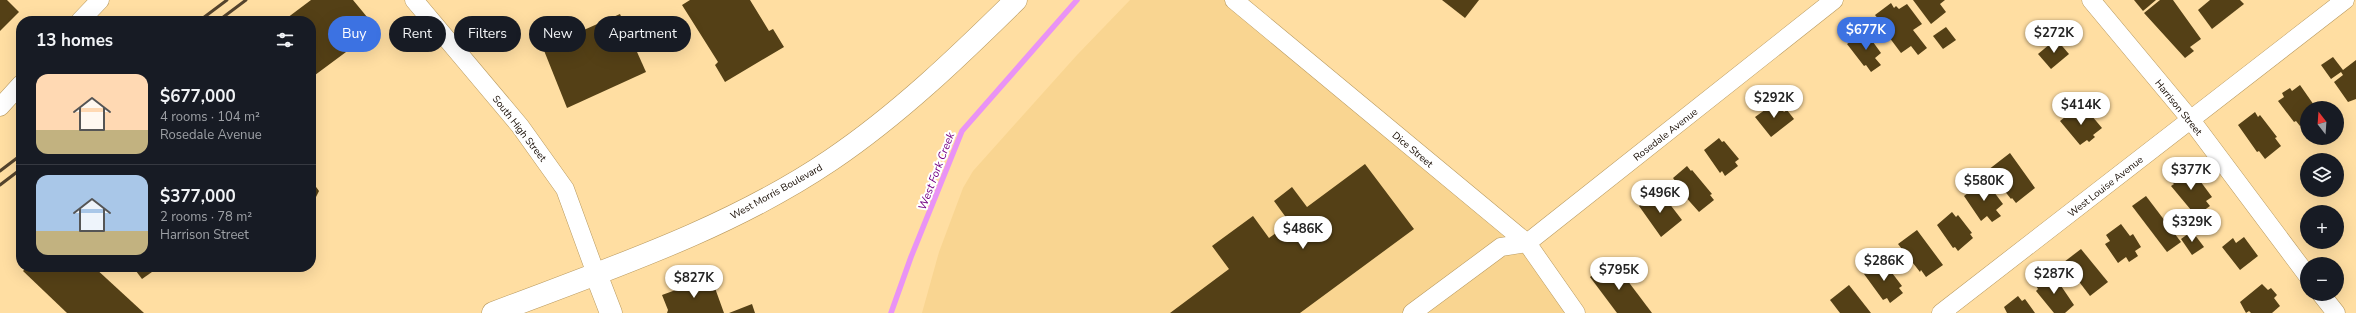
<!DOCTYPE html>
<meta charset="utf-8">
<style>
:root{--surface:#171b24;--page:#20242c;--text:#f1f3f6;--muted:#9ea1a6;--line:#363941;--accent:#3c72e2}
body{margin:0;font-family:"Nunito Sans",sans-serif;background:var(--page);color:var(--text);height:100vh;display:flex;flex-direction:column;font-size:15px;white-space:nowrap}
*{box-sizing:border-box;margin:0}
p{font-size:13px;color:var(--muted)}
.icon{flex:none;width:22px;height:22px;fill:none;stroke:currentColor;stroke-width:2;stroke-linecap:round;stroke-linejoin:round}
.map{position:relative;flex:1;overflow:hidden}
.details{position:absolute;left:16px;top:16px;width:300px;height:256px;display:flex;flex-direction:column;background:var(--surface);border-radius:16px;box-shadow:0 4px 16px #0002}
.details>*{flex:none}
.top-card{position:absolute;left:328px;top:16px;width:380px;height:36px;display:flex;gap:8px}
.needle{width:26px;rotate:343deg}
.tools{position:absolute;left:2300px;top:101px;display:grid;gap:8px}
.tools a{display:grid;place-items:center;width:44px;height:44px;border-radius:50%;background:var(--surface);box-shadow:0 4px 16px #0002;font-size:20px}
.price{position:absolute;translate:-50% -34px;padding:0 9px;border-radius:14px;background:#fff;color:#222;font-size:13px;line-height:26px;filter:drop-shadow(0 1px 2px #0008)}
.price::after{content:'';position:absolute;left:50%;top:24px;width:12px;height:9px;margin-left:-6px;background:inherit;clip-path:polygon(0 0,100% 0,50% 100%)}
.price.current{background:var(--accent);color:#fff}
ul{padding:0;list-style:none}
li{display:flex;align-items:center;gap:12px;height:100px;padding:0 20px}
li+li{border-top:1px solid var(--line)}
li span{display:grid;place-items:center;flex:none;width:112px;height:80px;border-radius:12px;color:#555}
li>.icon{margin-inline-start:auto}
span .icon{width:48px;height:48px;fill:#fffc;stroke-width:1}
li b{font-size:17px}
h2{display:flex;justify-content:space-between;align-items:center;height:48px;padding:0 20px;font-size:17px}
.pill{padding:0 14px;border-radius:18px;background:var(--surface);box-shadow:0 4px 16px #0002;font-size:14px;line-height:36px}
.pill.current{background:var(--accent);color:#fff}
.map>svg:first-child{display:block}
.built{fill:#f9d591}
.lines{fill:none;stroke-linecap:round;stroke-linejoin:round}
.stream{stroke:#e993f5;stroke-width:5.5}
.building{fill:#544016}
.street-casing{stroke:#b8995e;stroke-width:19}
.secondary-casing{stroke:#b8995e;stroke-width:23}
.primary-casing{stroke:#b8995e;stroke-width:23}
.street{stroke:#fff;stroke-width:18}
.secondary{stroke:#fff;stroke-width:22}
.primary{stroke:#fff;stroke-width:22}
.rail{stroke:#54432c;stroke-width:3}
.labels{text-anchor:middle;stroke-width:4;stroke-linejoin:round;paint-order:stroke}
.street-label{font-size:10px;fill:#150a00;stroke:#fff}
.water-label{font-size:11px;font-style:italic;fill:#750183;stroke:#fff}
</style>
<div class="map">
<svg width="2356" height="313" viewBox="0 0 2356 313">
<rect width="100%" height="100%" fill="#ffdea2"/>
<polygon class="built" points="1130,0 1234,0 1527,243 1579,313 922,313 939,252 963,188 973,171 1077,55"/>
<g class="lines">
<polyline class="stream" points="891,313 911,257 962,131 1077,0"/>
</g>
<g class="building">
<polygon points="0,0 7,0 19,12 0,31"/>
<polygon points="311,0 353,0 377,29 311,78 311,21 283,21"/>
<polygon points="690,0 750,0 769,31 773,29 784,47 725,82 715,65 718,62 682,5"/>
<polygon points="1442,0 1479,0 1465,18"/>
<polygon points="1913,0 1945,0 1940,4 1946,12 1931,24"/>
<polygon points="2134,0 2156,0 2143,11"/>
<polygon points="2160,0 2173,0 2201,39 2190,47 2194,51 2185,58 2144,13"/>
<polygon points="2210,0 2240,0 2244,4 2212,29 2198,10"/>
<polygon points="1891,3 1894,8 1896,6 1899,9 1907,4 1922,24 1913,30 1927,48 1918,55 1911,46 1901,53 1877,21 1879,20 1875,15"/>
<polygon points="620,14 646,72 567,108 543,48"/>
<polygon points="1946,27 1956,40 1943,49 1933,36"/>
<polygon points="1865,31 1881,53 1875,58 1881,65 1871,72 1866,65 1864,66 1847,44"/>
<polygon points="2056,39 2069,54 2051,69 2038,54"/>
<polygon points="2333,57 2343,70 2356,60 2356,99 2348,102 2334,82 2343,75 2341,72 2331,79 2321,65"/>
<polygon points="2300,85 2316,108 2307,108 2307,121 2300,126 2296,121 2294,122 2278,101 2284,97 2282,93 2290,88 2292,91"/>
<polygon points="1776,102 1784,112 1787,110 1794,119 1771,137 1755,117"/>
<polygon points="2075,109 2079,115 2086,109 2102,128 2093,135 2095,137 2089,142 2087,140 2080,145 2060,121"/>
<polygon points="2255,112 2258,117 2260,115 2277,137 2275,138 2281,146 2265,159 2259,151 2257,152 2238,125"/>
<polygon points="1719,138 1722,142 1724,141 1739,159 1735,162 1738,166 1725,176 1722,171 1720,173 1704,150"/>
<polygon points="2010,153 2035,188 2016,203 2012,198 2011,199 1988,170"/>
<polygon points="1365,164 1414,229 1300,313 1170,313 1229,269 1212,246 1253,216 1269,238 1290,223 1274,201 1292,187 1307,207"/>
<polygon points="1687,166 1691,171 1692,170 1712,194 1710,195 1714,200 1699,212 1674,184 1676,182 1673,178"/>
<polygon points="2185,169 2188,173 2192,170 2212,197 2206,201 2210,206 2196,216 2171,186 2174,184 2170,180"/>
<polygon points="311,180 319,191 311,207"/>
<polygon points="1985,180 2003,204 1996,210 2001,216 1992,222 1987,216 1981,221 1964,196"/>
<polygon points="1657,192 1660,196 1662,194 1682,220 1661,237 1639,206"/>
<polygon points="2146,196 2181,242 2167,252 2132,206"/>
<polygon points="1952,212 1956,217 1958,215 1972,233 1970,234 1973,238 1958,251 1955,247 1953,248 1937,225"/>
<polygon points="2121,224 2130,236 2133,234 2141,247 2135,251 2138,256 2129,262 2126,257 2118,263 2105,244 2110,241 2106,235"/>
<polygon points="1917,230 1943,265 1926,277 1921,270 1920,272 1898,244"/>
<polygon points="2192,231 2204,247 2192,255 2181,239"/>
<polygon points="2244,237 2258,256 2240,270 2222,247 2233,238 2236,243"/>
<polygon points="2081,249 2108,282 2090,296 2064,262"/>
<polygon points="1612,260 1652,313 1617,313 1590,277"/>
<polygon points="1883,261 1902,286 1899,288 1903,293 1890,303 1887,298 1883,300 1864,274"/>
<polygon points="27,267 94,267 144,313 67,313 23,271"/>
<polygon points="133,267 159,267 142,279"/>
<polygon points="2049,273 2053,278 2055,277 2074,305 2065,313 2054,313 2036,291 2038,289 2035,284"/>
<polygon points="711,277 724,313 667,313 668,310 662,295"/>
<polygon points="2262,284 2268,290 2271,288 2277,295 2274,298 2280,306 2272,313 2251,313 2249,311 2246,313 2240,302"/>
<polygon points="1849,285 1871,313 1840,313 1830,300"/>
<polygon points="2018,296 2022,301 2025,299 2035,313 2007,313 2004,307"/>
<polygon points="752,304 755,313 729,313"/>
</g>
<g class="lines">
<defs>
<g id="street">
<polyline points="414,0 520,126 565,189 596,274"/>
<polyline points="1234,0 1527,243 1576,313"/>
<polyline points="2091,0 2191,120 2307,275"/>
<polyline points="80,21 100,0"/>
<polyline points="0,107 21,84"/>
<polyline points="2321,294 2336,313"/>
<polyline points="1412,313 1501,247 1527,243 1834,0"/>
<polyline points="1941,313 2345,0"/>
</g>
<polyline id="secondary" points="596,274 611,313"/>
<path id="primary" d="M 493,313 C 608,269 729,229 831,160 C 899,114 958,57 1016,0"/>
</defs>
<use href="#street" class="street-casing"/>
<use href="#secondary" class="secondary-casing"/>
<use href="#primary" class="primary-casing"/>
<use href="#street" class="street"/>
<use href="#secondary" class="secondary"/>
<use href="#primary" class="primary"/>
<g class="rail">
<polyline points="199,21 227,0"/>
<polyline points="218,21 246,0"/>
<polyline points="0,171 21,155"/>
<polyline points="0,185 21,169"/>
</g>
</g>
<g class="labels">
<g class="street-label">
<text transform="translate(2179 107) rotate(51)" y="4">Harrison Street</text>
<text transform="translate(520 128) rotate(52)" y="4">South High Street</text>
<text transform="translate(1665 134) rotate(-38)" y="4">Rosedale Avenue</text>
<text transform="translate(1413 149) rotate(40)" y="4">Dice Street</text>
<text transform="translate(2105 186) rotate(-38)" y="4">West Louise Avenue</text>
<text transform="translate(776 191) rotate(-29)" y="4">West Morris Boulevard</text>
</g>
<g class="water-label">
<text transform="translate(936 171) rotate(-69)" y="4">West Fork Creek</text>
</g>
</g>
</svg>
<div class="tools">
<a><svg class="needle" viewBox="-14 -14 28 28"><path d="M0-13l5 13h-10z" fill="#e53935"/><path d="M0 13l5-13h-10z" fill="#9ea1a6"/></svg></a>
<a><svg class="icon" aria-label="layers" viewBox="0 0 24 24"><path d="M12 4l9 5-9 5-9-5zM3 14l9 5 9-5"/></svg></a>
<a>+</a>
<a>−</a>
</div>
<b class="price current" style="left:1866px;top:51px">$677K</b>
<b class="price" style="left:2054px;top:54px">$272K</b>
<b class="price" style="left:1774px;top:119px">$292K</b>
<b class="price" style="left:2081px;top:126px">$414K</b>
<b class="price" style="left:2191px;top:191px">$377K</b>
<b class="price" style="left:1984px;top:202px">$580K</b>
<b class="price" style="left:1660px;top:214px">$496K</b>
<b class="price" style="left:2192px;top:243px">$329K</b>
<b class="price" style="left:1303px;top:250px">$486K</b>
<b class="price" style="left:1884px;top:282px">$286K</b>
<b class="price" style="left:1619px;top:291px">$795K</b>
<b class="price" style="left:2054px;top:295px">$287K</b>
<b class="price" style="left:694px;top:299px">$827K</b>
<div class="top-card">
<a class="pill current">Buy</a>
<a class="pill">Rent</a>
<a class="pill">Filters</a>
<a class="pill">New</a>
<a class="pill">Apartment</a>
</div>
<section class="details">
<h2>13 homes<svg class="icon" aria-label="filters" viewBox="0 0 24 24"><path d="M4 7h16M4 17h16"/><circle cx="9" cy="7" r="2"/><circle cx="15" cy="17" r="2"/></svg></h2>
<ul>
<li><span style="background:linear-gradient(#ffd9b3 70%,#c2b280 0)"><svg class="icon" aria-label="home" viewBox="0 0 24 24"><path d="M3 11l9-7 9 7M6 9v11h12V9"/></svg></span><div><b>$677,000</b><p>4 rooms · 104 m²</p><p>Rosedale Avenue</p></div></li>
<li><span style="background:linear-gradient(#a9c7e8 70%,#c2b280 0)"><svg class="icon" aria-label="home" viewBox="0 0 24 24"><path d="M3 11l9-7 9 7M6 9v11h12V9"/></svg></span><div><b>$377,000</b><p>2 rooms · 78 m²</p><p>Harrison Street</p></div></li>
</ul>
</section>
</div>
